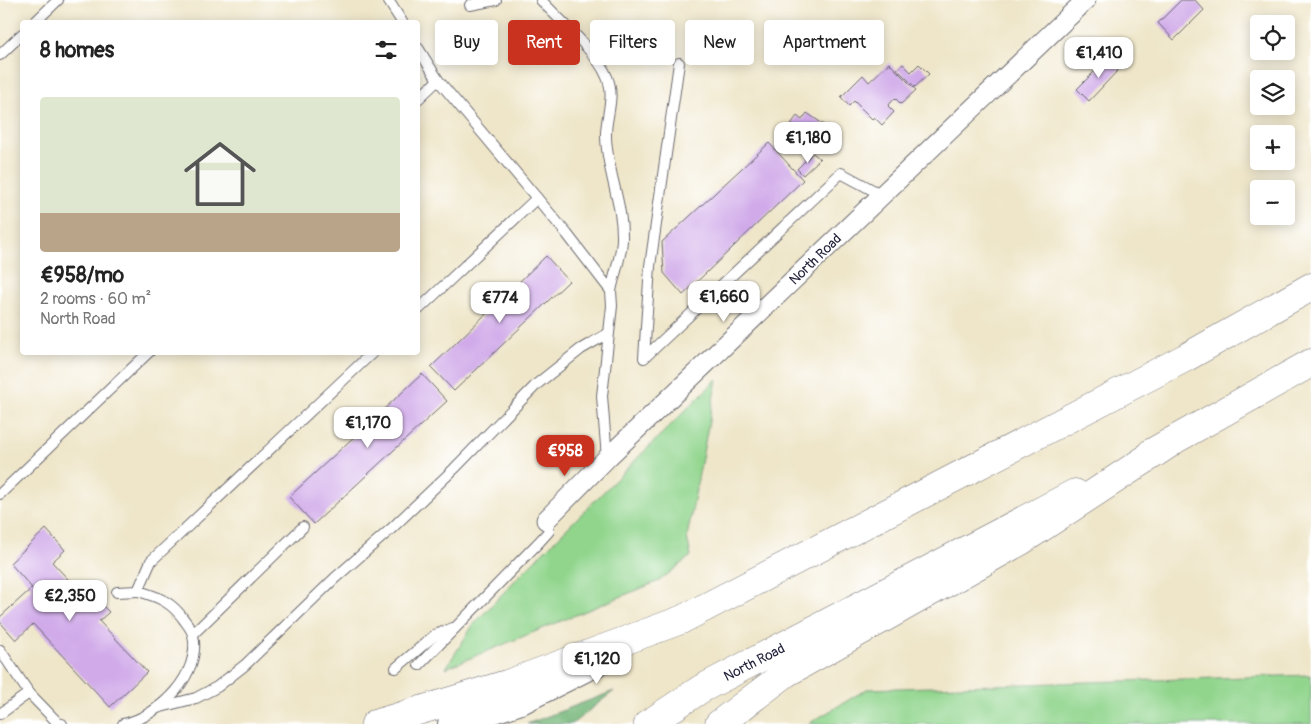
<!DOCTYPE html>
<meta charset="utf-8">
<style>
:root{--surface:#fff;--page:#f6f6f6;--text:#222;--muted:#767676;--line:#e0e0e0;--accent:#c8321e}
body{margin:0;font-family:Pangolin,sans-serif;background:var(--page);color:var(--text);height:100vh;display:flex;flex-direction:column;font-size:19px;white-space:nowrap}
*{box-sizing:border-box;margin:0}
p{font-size:16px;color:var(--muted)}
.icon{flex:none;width:28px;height:28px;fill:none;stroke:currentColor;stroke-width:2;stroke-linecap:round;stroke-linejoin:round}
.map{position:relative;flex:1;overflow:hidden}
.panel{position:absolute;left:20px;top:20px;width:400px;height:335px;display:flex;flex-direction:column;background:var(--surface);border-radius:5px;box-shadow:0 2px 12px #0003}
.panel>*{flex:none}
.guide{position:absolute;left:435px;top:20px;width:475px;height:45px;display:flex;gap:10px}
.buttons{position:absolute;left:1250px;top:15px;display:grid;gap:10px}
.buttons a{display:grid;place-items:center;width:45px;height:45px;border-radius:5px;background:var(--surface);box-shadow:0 2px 12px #0003;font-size:25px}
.price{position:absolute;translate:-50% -42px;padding:0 11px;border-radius:10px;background:#fff;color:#222;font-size:16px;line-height:32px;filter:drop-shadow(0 1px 2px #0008)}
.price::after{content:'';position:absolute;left:50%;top:30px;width:15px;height:11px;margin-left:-8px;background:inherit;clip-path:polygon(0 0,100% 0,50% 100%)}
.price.active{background:var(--accent);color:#fff}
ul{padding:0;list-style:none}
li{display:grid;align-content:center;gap:10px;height:265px;padding:0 20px}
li+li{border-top:1px solid var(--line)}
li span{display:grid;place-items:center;height:155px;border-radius:5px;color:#555}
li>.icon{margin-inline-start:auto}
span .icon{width:90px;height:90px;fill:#fffc;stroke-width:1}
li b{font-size:21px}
h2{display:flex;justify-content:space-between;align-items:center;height:60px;padding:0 20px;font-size:21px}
.pill{padding:0 18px;border-radius:5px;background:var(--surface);box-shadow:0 2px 12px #0003;font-size:18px;line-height:45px}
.pill.active{background:var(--accent);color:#fff}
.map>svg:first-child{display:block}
.green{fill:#91d58d;stroke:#5a7c64}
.forest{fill:#74b678;stroke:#4b6c5a}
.building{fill:#d0aae9}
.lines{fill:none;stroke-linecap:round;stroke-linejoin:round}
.service-casing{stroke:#6a676d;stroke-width:12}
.minor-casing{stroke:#6a676d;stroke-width:21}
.secondary-casing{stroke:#6a676d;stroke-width:28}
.trunk-casing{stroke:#6a676d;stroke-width:29}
.motorway-casing{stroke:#6a676d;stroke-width:29}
.service{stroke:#fff;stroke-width:10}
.minor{stroke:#fff;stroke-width:19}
.secondary{stroke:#fff;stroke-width:26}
.trunk{stroke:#fff;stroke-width:28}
.motorway{stroke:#fff;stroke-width:28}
.labels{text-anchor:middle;stroke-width:4;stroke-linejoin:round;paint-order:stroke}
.street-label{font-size:14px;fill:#22223b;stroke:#fff}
</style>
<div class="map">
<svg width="1311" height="724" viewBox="0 0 1311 724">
<rect width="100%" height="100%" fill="#fff"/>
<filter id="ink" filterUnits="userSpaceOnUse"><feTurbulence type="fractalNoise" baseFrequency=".02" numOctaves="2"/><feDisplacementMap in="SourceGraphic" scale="10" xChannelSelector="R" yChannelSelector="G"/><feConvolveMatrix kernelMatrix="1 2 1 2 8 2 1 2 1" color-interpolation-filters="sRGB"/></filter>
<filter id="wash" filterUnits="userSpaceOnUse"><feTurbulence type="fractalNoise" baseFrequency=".0096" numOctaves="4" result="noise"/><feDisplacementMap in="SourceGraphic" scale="20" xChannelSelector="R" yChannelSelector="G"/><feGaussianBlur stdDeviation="1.12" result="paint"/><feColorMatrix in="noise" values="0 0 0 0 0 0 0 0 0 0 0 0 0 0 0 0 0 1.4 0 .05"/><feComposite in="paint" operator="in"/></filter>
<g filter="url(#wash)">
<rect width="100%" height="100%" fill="#efe6c9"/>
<g class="green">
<polygon points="717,379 687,537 691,556 659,581 446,668 473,625 521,574"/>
<polygon points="1311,675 1311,724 808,724 867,689"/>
</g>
<polygon class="forest" points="614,691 572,724 527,724"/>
<g id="blocks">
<g class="building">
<polygon points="1181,0 1195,0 1204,10 1174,40 1158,23"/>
<polygon points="1109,57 1120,68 1089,101 1077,89"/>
<polygon points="889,63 916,90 901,104 895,98 888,106 894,112 882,125 874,117 872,119 854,101 849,106 841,97 863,75 869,82"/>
<polygon points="903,64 911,72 919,64 929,74 915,87 897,69"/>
<polygon points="807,113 829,128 819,143 791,124 797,116 802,120"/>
<polygon points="769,143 803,180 683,295 664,273 662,242"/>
<polygon points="813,153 820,159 803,175 797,169"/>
<polygon points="546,256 569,281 454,391 431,367"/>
<polygon points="422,374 447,401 314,524 289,497"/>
<polygon points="46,529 65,550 52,562 80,592 85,587 109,612 99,621 147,672 110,707 33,624 16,640 0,622 0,617 32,588 10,563"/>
</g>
</g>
</g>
<g filter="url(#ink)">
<use href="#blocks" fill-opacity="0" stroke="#6a676d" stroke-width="1"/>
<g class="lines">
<defs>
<g id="service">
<polyline points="388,0 402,22"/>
<path d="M 541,0 C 560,21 597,52 607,77 C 616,98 605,117 606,137 C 607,172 623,204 622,239 C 622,254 614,275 611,291"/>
<polyline points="470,5 496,0"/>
<polyline points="35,22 58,0"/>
<polyline points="418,48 438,80 567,234 611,291 612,306 602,396 607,458"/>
<polyline points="0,55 22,34"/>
<polyline points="679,63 650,266 644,358 841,173 882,195"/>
<polyline points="418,99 438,80"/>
<polyline points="418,310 537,198"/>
<polyline points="0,494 149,352"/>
<polyline points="117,592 138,591 151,561 373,352"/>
<polyline points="193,634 303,527"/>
<polyline points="0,650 29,693 59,724 62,724"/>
<polyline points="419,665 540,541 549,531 546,520"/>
<polyline points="396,668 435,635 453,628"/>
<polyline points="157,708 196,698 217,687 245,665 335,578 391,529 454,469 537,384 581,349 609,333"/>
<polyline points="0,714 29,693"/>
<path d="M 123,724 C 159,717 202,674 193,635 C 192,630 188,625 185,621 C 172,602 159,597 138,591"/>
</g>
<polyline id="minor" points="546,520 607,458 1086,0"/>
<polyline id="secondary" points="451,724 521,701 606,658"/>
<g id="trunk">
<polyline points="1151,453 1311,363"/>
<polyline points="681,620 1185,358 1311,287"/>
<polyline points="648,724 701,689 1075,493"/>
</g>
<g id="motorway">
<polyline points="375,724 507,684 681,620"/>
<polyline points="719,724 786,673 1021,541 1172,442"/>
</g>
</defs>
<use href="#service" class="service-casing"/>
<use href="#minor" class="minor-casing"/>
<use href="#secondary" class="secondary-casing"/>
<use href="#trunk" class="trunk-casing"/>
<use href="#motorway" class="motorway-casing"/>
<use href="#service" class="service"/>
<use href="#minor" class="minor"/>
<use href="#secondary" class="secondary"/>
<use href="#trunk" class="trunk"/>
<use href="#motorway" class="motorway"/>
</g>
</g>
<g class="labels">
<g class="street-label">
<text transform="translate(815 259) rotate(-44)" y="5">North Road</text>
<text transform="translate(754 662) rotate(-27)" y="5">North Road</text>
</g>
</g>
</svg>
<div class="buttons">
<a><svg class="icon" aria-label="locate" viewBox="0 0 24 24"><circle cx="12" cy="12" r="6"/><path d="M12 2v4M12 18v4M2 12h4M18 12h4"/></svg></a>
<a><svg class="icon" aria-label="layers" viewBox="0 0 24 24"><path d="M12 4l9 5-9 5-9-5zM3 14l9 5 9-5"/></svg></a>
<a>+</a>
<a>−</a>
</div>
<b class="price" style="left:1099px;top:79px">€1,410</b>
<b class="price" style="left:808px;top:164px">€1,180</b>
<b class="price" style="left:724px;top:323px">€1,660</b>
<b class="price" style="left:500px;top:324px">€774</b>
<b class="price" style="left:368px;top:449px">€1,170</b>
<b class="price active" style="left:565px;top:477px">€958</b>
<b class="price" style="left:70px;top:622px">€2,350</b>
<b class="price" style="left:597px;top:685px">€1,120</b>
<div class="guide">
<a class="pill">Buy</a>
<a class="pill active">Rent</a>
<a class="pill">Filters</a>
<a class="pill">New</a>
<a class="pill">Apartment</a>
</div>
<section class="panel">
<h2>8 homes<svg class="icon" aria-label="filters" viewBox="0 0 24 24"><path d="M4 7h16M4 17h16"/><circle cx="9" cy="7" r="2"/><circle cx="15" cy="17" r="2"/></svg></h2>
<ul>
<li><span style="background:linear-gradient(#dfe7d0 75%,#b9a48a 0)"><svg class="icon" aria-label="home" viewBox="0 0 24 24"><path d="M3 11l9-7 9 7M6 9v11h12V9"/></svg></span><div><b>€958/mo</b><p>2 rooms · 60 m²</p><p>North Road</p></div></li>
</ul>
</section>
</div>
